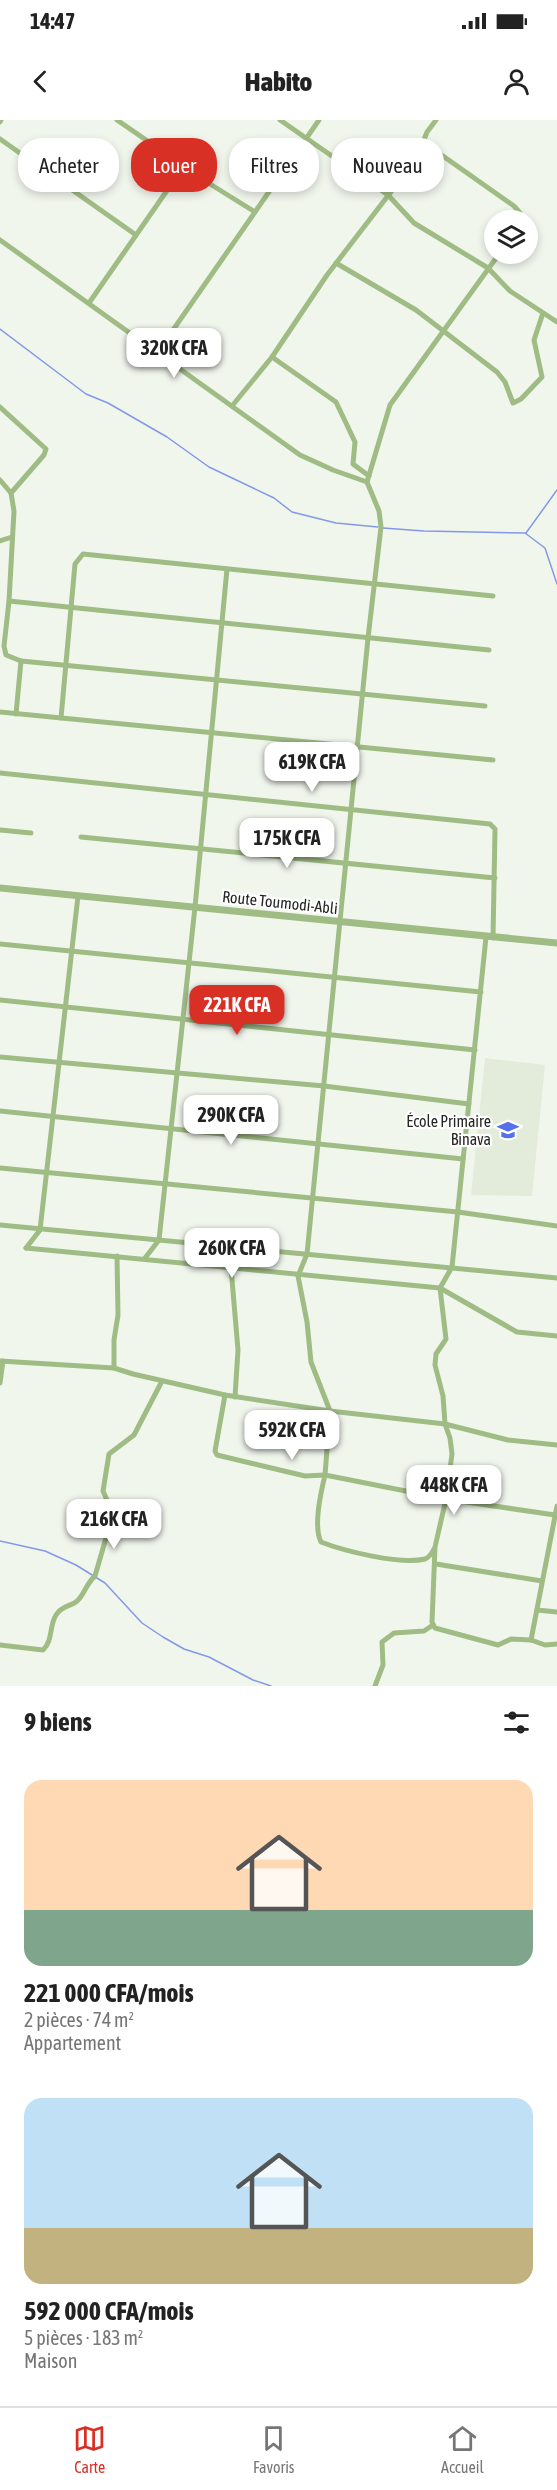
<!DOCTYPE html>
<html lang="fr">
<meta charset="utf-8">
<style>
:root{--surface:#fff;--page:#f6f6f6;--text:#222;--muted:#767676;--line:#e0e0e0;--accent:#d93025}
body{margin:0;font-family:"Asap Condensed",sans-serif;background:var(--page);color:var(--text);height:100vh;display:flex;flex-direction:column;font-size:22px;white-space:nowrap}
*{box-sizing:border-box;margin:0}
p{font-size:20px;color:var(--muted)}
.icon{flex:none;width:33px;height:33px;fill:none;stroke:currentColor;stroke-width:2;stroke-linecap:round;stroke-linejoin:round}
.map{position:relative;height:1566px;overflow:hidden}
.sheet{display:flex;flex-direction:column;background:var(--surface);flex:1}
.sheet>*{flex:none}
.guide{position:absolute;left:18px;top:18px;width:522px;height:54px;display:flex;gap:12px}
.fabs{position:absolute;left:484px;top:90px;display:grid;gap:12px}
.fabs a{display:grid;place-items:center;width:54px;height:54px;border-radius:50%;background:var(--surface);box-shadow:0 3px 9px #0003;font-size:30px}
.price{position:absolute;translate:-50% -51px;padding:0 14px;border-radius:12px;background:#fff;color:#222;font-size:20px;line-height:39px;filter:drop-shadow(0 2px 3px #0008)}
.price::after{content:'';position:absolute;left:50%;top:36px;width:18px;height:14px;margin-left:-9px;background:inherit;clip-path:polygon(0 0,100% 0,50% 100%)}
.price.selected{background:var(--accent);color:#fff}
ul{padding:0;list-style:none}
li{display:grid;align-content:center;gap:12px;height:318px;padding:0 24px}
li span{display:grid;place-items:center;height:186px;border-radius:18px;color:#555}
li>.icon{margin-inline-start:auto}
span .icon{width:108px;height:108px;fill:#fffc;stroke-width:1}
li b{font-size:26px}
h2{display:flex;justify-content:space-between;align-items:center;height:72px;padding:0 24px;font-size:26px}
.pill{padding:0 21px;border-radius:24px;background:var(--surface);box-shadow:0 3px 9px #0003;font-size:21px;line-height:54px}
.pill.selected{background:var(--accent);color:#fff}
.status{display:flex;justify-content:space-between;align-items:center;height:42px;padding:0 30px;background:var(--surface);direction:ltr}
.status svg{height:16px;fill:currentColor}
header{display:flex;justify-content:space-between;align-items:center;height:78px;padding:0 24px;background:var(--surface);font-size:27px;font-weight:800}
.dock{display:flex;justify-content:space-around;align-items:center;height:84px;border-top:2px solid var(--line);background:var(--surface);font-size:16px;color:var(--muted)}
.dock a{display:grid;justify-items:center;gap:3px}
.dock .selected{color:var(--accent)}
.map>svg:first-child{display:block}
.built{fill:#e3ebdb}
.lines{fill:none;stroke-linecap:round;stroke-linejoin:round}
.stream{stroke:#8199e8;stroke-width:1.5}
.minor{stroke:#a0bc85;stroke-width:5}
.tertiary{stroke:#a0bc85;stroke-width:7}
.labels{text-anchor:middle;stroke-width:4.5;stroke-linejoin:round;paint-order:stroke}
.street-label{font-size:16px;fill:#252623;stroke:#fff}
.poi-label{font-size:16px;fill:#252623;stroke:#fff;text-anchor:end}
</style>
<div class="status"><b>14:47</b><svg viewBox="0 0 49 12"><path d="M0 12V9h3v3zM5 12V6h3v6zM10 12V3h3v9zM15 12V0h3v12zM26 1h20v11H26zM47 4h2v5h-2z"/></svg></div>
<header><svg class="icon" aria-label="back" viewBox="0 0 24 24"><path d="M15 5l-7 7 7 7"/></svg>Habito<svg class="icon" aria-label="person" viewBox="0 0 24 24"><circle cx="12" cy="8" r="4"/><path d="M4 21q1-7 8-7t8 7"/></svg></header>
<div class="map">
<svg width="557" height="1566" viewBox="0 0 557 1566">
<rect width="100%" height="100%" fill="#f1f6ed"/>
<polygon class="built" points="485,938 545,945 532,1076 471,1075"/>
<g class="lines">
<g class="stream">
<polyline points="0,209 86,274 108,283 167,317 209,347 274,378 292,392 336,403 378,407"/>
<polyline points="383,408 424,411 525,413 545,428 557,464"/>
<polyline points="526,413 557,370"/>
<polyline points="0,1421 45,1431 76,1445 105,1463 142,1503 163,1517 184,1529 209,1537 253,1560 271,1566"/>
</g>
<g class="minor">
<polyline points="117,0 210,64 255,92"/>
<polyline points="280,0 388,75 414,103 488,148 510,171 557,202"/>
<polyline points="0,2 1,0"/>
<polyline points="0,19 136,115"/>
<polyline points="423,25 433,29 514,86 520,93 520,100"/>
<polyline points="0,120 300,335 333,350 367,362"/>
<polyline points="336,143 416,190 497,252 505,262 513,283 521,279 542,257 534,220 543,193"/>
<polyline points="89,183 184,46"/>
<polyline points="157,233 319,0"/>
<polyline points="272,237 336,282 355,322 353,344 369,356"/>
<polyline points="232,286 272,237 327,155 417,38 427,12 436,0"/>
<polyline points="0,287 46,329 44,335 11,373"/>
<polyline points="0,360 11,373 14,391 9,481 4,526 6,535 21,541 485,586"/>
<polyline points="0,421 12,417"/>
<polyline points="9,481 489,530"/>
<polyline points="0,592 493,640"/>
<polyline points="16,594 21,541"/>
<polyline points="61,598 75,444 83,434 493,476"/>
<polyline points="0,653 490,704 495,709 493,818"/>
<polyline points="0,710 31,713"/>
<polyline points="81,717 495,758"/>
<polyline points="486,817 452,1147 440,1168 446,1219 436,1234 435,1245 443,1276 445,1304 450,1318 452,1334 446,1379 325,1355 330,1291 311,1242 307,1202 298,1156 307,1134 368,518 381,407 379,391 367,362 390,285 499,134"/>
<polyline points="0,824 481,872"/>
<polyline points="0,880 475,930"/>
<polyline points="0,937 324,966 469,984"/>
<polyline points="0,991 463,1039"/>
<polyline points="0,1048 458,1092 557,1106"/>
<polyline points="0,1105 557,1158"/>
<polyline points="26,1128 440,1168 517,1212 557,1216"/>
<polyline points="26,1128 40,1110 78,776"/>
<polyline points="145,1138 159,1120 195,787 227,449"/>
<polyline points="231,1148 238,1230 235,1277"/>
<polyline points="0,1241 114,1248 133,1254 225,1275 330,1291 445,1304 508,1320 557,1325"/>
<polyline points="114,1248 114,1220 118,1195 117,1136"/>
<polyline points="0,1263 3,1241"/>
<path d="M 225,1275 L 215,1331 L 217,1335 L 305,1356 L 325,1355 C 321,1372 313,1406 321,1422 C 344,1431 400,1445 425,1439 C 430,1437 432,1433 434,1429"/>
<polyline points="555,1395 446,1379 435,1427 432,1502 435,1508 498,1525 511,1519 531,1520 557,1386"/>
<polyline points="436,1444 542,1461"/>
<polyline points="537,1490 557,1492"/>
<polyline points="531,1520 545,1525 557,1524"/>
<path d="M 0,1525 L 43,1530 C 53,1521 49,1506 56,1495 C 63,1484 73,1487 79,1479 C 85,1472 87,1463 95,1456 L 110,1404 L 110,1387 L 103,1371 L 109,1334 L 134,1315 L 162,1261"/>
<polyline points="375,1566 383,1545 382,1522 394,1513 424,1511 433,1505"/>
</g>
<polyline class="tertiary" points="0,768 557,823"/>
</g>
<defs>
<symbol id="school-bare" viewBox="-9 -9 18 18"><path d="M0-5L7-2L0 1L-7-2ZM-4 1L0 2.5L4 1V4Q0 6-4 4Z" fill="#5671e7" stroke="#fff" stroke-width="2.5" paint-order="stroke"/></symbol>
</defs>
<g fill-rule="evenodd">
<use href="#school-bare" x="493" y="995" width="30" height="30"/>
</g>
<g class="labels">
<g class="street-label">
<text transform="translate(280 782) rotate(6)" y="6">Route Toumodi-Abli</text>
</g>
<g class="poi-label">
<text x="491" y="1007">École Primaire<tspan x="491" dy="18">Binava</tspan></text>
</g>
</g>
</svg>
<div class="fabs">
<a><svg class="icon" aria-label="layers" viewBox="0 0 24 24"><path d="M12 4l9 5-9 5-9-5zM3 14l9 5 9-5"/></svg></a>
</div>
<b class="price" style="left:174px;top:259px">320K CFA</b>
<b class="price" style="left:312px;top:673px">619K CFA</b>
<b class="price" style="left:287px;top:749px">175K CFA</b>
<b class="price selected" style="left:237px;top:916px">221K CFA</b>
<b class="price" style="left:231px;top:1026px">290K CFA</b>
<b class="price" style="left:232px;top:1159px">260K CFA</b>
<b class="price" style="left:292px;top:1341px">592K CFA</b>
<b class="price" style="left:454px;top:1396px">448K CFA</b>
<b class="price" style="left:114px;top:1430px">216K CFA</b>
<div class="guide">
<a class="pill">Acheter</a>
<a class="pill selected">Louer</a>
<a class="pill">Filtres</a>
<a class="pill">Nouveau</a>
</div>
</div>
<section class="sheet">
<h2>9 biens<svg class="icon" aria-label="filters" viewBox="0 0 24 24"><path d="M4 7h16M4 17h16"/><circle cx="9" cy="7" r="2"/><circle cx="15" cy="17" r="2"/></svg></h2>
<ul>
<li><span style="background:linear-gradient(#ffd9b3 70%,#7fa58c 0)"><svg class="icon" aria-label="home" viewBox="0 0 24 24"><path d="M3 11l9-7 9 7M6 9v11h12V9"/></svg></span><div><b>221 000 CFA/mois</b><p>2 pièces · 74 m²</p><p>Appartement</p></div></li>
<li><span style="background:linear-gradient(#bfe0f5 70%,#c2b280 0)"><svg class="icon" aria-label="home" viewBox="0 0 24 24"><path d="M3 11l9-7 9 7M6 9v11h12V9"/></svg></span><div><b>592 000 CFA/mois</b><p>5 pièces · 183 m²</p><p>Maison</p></div></li>
</ul>
</section>
<nav class="dock">
<a class="selected"><svg class="icon" aria-label="map" viewBox="0 0 24 24"><path d="M3 6l6-2 6 2 6-2v14l-6 2-6-2-6 2zM9 4v14M15 6v14"/></svg>Carte</a>
<a><svg class="icon" aria-label="saved" viewBox="0 0 24 24"><path d="M7 4h10v16l-5-4-5 4z"/></svg>Favoris</a>
<a><svg class="icon" aria-label="home" viewBox="0 0 24 24"><path d="M3 11l9-7 9 7M6 9v11h12V9"/></svg>Accueil</a>
</nav>
